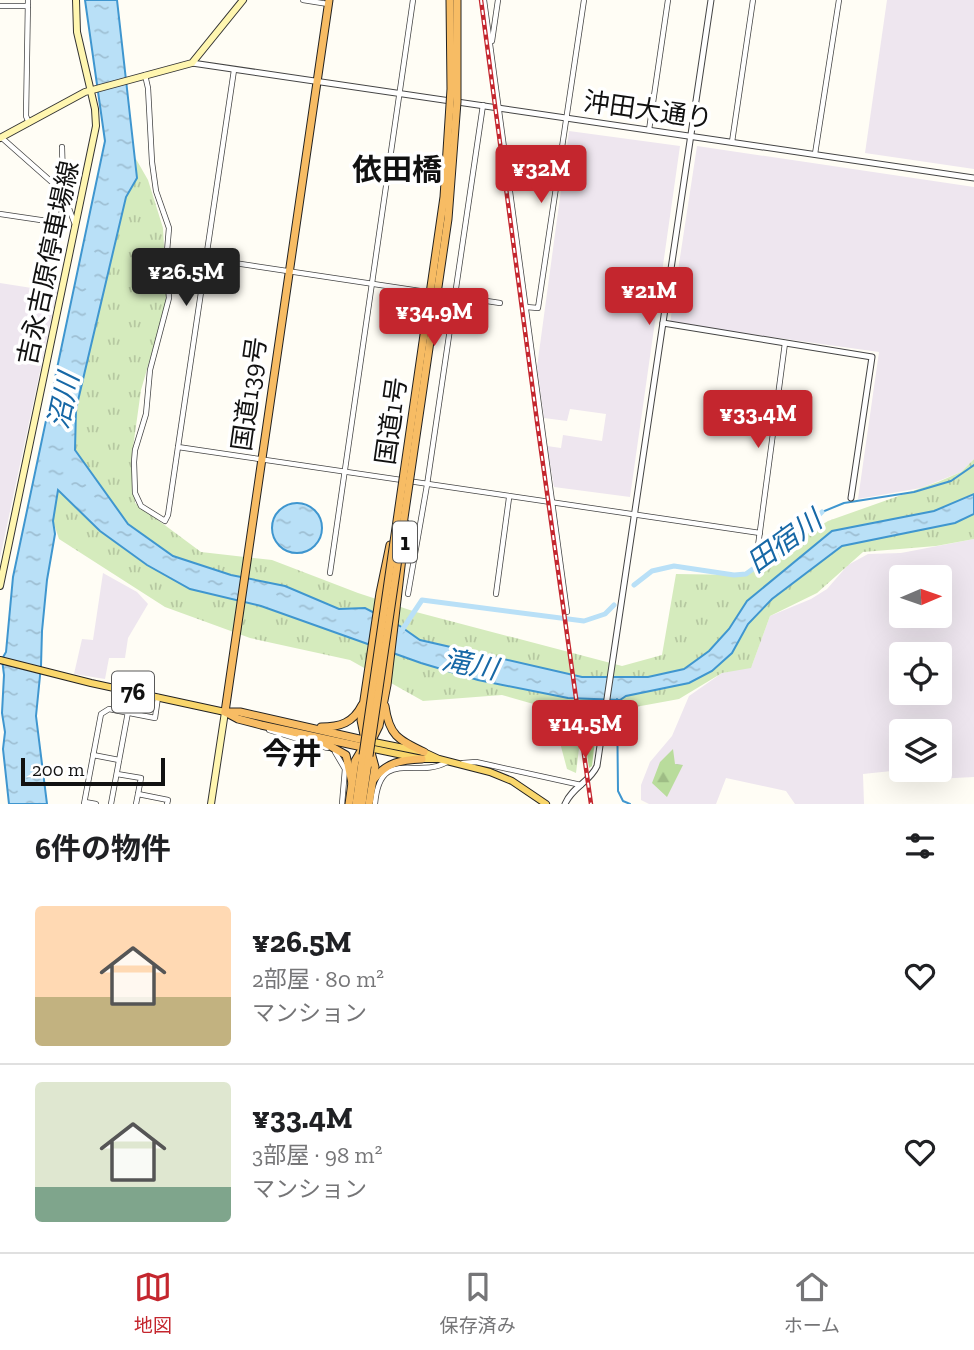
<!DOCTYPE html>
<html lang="ja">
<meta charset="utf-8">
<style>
:root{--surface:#fff;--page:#f6f6f6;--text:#202124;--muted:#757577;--line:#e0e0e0;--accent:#c4262e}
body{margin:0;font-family:"Zilla Slab","Noto Sans JP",serif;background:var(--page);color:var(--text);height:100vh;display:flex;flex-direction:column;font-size:26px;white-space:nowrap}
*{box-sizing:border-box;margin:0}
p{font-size:23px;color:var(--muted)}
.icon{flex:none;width:38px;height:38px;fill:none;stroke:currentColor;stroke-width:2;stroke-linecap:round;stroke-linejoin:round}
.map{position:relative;height:804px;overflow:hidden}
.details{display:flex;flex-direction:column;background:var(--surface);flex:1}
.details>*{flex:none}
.needle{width:46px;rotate:88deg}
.tools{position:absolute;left:889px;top:565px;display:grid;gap:14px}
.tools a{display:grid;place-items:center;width:63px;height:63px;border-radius:7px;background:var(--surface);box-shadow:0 7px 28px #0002;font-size:35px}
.scale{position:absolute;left:21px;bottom:18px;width:144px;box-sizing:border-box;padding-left:7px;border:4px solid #111;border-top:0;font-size:19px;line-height:24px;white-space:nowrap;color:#111;-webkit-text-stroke:5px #fff;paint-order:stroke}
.price{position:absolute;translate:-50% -60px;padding:0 16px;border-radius:7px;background:var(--accent);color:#fff;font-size:23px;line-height:46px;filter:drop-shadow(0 2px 4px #0008)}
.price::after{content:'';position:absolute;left:50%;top:42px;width:21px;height:16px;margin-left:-10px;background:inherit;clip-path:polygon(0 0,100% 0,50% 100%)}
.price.selected{background:#222;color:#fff}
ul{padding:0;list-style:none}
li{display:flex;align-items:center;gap:21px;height:175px;padding:0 35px}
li+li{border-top:2px solid var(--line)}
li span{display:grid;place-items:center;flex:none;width:196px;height:140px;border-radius:7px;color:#555}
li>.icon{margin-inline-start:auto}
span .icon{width:84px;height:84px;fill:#fffc;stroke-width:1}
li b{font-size:30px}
h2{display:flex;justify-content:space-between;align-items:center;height:84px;padding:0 35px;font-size:30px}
.dock{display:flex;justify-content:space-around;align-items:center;height:98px;border-top:2px solid var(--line);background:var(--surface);font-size:19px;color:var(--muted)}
.dock a{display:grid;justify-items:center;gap:4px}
.dock .selected{color:var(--accent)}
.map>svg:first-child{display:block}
.industrial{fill:#eee6ef;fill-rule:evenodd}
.grass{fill:url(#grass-tufts)}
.forest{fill:url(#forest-firs)}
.water{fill:url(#water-ripples);stroke:#3f96cf;stroke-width:2}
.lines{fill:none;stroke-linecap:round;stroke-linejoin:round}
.stream{stroke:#3f96cf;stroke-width:2}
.canal{stroke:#b9e0f7;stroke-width:5}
.minor-casing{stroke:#444;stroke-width:6}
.tertiary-casing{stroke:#444;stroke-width:7}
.secondary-casing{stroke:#333;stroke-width:8}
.primary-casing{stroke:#222;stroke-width:8}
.trunk-casing{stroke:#222;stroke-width:9}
.minor{stroke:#fff;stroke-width:4.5}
.tertiary{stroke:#fff;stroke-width:5}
.secondary{stroke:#fff6b0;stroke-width:6}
.primary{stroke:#f9d66b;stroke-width:6}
.trunk{stroke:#f7bc64;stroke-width:7}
.rail-casing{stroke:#c4262e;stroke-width:4.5}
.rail{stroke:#fff;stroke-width:2;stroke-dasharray:5;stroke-linecap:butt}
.trunk-bridge-casing{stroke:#222;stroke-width:9;stroke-linecap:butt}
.trunk-bridge{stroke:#f7bc64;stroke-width:7}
.labels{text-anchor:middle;stroke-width:7;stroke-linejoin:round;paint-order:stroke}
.shield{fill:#fff;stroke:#585858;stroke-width:2}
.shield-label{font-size:24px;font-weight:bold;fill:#111}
.street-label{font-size:26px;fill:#111;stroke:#fff}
.water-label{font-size:28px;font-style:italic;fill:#1768a6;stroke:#fff}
.quarter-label{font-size:30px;font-weight:bold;fill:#111;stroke:#fff}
</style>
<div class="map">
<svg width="974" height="804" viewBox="0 0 974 804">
<defs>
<pattern id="grass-tufts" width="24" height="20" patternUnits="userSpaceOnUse" patternTransform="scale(1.75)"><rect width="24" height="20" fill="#d5ebbd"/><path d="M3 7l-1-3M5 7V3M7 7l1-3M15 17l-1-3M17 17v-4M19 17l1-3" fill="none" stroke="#b6c8a1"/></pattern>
<pattern id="forest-firs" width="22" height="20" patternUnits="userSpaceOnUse" patternTransform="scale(1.75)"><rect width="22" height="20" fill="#b9dc9c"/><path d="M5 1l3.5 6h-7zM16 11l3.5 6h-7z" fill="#9ebc85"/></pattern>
<pattern id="water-ripples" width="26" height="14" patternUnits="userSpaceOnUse" patternTransform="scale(1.75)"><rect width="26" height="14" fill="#b9e0f7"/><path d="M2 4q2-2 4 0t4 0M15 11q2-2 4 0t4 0" fill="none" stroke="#9ebfd3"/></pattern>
</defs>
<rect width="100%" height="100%" fill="#fffdf5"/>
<g class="industrial">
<polygon points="887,0 974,0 974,169 865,153"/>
<polygon points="569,131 680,146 630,497 554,487 547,446 561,448 563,435 602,441 606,414 570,409 567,421 544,418 537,367"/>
<polygon points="697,146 974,187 974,459 961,472 921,488 858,499 879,352 670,323"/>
<polygon points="0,283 57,292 0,558"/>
<path d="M 974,539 L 974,777 L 935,779 L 902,770 L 940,770 L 940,732 L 901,732 L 901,770 L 863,774 L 864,804 L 795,804 L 786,791 L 726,778 L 716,804 L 649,804 L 641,800 L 641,785 L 650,762 L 672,736 L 689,696 L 722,673 L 752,665 L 770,616 L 811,599 L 827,589 L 848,565 L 868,554 L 901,553 ZM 901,578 L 940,578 L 940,616 L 901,616 ZM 901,654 L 940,654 L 940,693 L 901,693 Z"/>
<polygon points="103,573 137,592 148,604 128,638 125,658 109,658 105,679 74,674 82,639 93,640"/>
</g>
<polygon class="grass" points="136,159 148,180 163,228 167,300 141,390 131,462 135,503 201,552 272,560 358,593 416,612 622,666 662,655 676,574 740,575 828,521 938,482 961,472 974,459 974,539 936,546 863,552 817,593 770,616 751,668 722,673 679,699 619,710 585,700 576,773 567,769 551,709 502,695 423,701 350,660 250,638 165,607 59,539 53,521 58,490 75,450 76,412 85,368 126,197 137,178"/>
<g class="forest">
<polygon points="600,698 592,766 589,768 579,700"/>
<polygon points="673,749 675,764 683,765 667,797 652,783 660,762"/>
</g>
<g class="water">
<polygon points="85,0 117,0 137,178 126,197 76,409 75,450 128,524 173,556 231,575 285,586 339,609 365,608 400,626 420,640 582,677 648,677 684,669 709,651 729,629 747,601 832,531 934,511 974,494 974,514 955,523 842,546 772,599 748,624 732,653 712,671 689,683 626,696 620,700 568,698 478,680 421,663 261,606 190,589 147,565 100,531 58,490 53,521 55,534 47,580 42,631 41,666 36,716 47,804 9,804 3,749 5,732 2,713 4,675 2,659 6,652 13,577 105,141"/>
<circle cx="297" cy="528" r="25"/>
</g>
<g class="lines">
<g class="stream">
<polyline points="822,512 844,503 914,492 951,481 974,465"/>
<polyline points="617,699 618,791 623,801 630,804"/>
</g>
<g class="canal">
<polyline points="634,585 652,571 674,566 734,575 746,574 794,539 822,512"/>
<polyline points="400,633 422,600 584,621 605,614 614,605"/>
</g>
<defs>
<g id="minor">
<polyline points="28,0 26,116 29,123"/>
<polyline points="303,0 328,4"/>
<polyline points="484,0 567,612"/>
<polyline points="0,6 28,6"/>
<polyline points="492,41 498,0"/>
<polyline points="234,70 178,447 760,533"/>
<polyline points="145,75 148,88 152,162 156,191 169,228 166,263 169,298 150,370 146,414 135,450 134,462 135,493 141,506 165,521 168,515 178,447"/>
<polyline points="649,130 668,0"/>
<polyline points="2,138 63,192 74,222"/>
<polyline points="732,142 753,0"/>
<polyline points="815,154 839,0"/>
<polyline points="52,181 63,180 62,147"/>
<polyline points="0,214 54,222 61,191"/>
<polyline points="168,253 500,303"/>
<polyline points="526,307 538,308 584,0"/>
<polyline points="756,561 785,343"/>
<polyline points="330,573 413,0"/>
<polyline points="408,594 427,485 483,105"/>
<polyline points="496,594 509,498"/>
<polyline points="269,730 327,748"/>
<polyline points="335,752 345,769 342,804"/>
<polyline points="93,755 119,760"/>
<polyline points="463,763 476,762 581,785"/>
<polyline points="117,774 141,778 138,794"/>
<polyline points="85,802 96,804"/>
<polyline points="84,804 101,714 109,709 155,718 158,697"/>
<polyline points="111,804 128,712"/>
<polyline points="136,804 138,794 168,800 167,804"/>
<path d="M 375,804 C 380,746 416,780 447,762"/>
</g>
<g id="tertiary">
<polyline points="192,63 974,178"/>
<polyline points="663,323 872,357 851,498"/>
<path d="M 565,804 C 572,787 590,782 597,766 L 711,0"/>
</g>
<g id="secondary">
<polyline points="0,138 85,92 192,63 243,0"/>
<polyline points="0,586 96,126 95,109 77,32 76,0"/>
<polyline points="211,804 225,712"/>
</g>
<g id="primary">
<polyline points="0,660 91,683 225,712"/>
<polyline points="369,741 424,752 439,759 490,772 512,781 546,804"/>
<polyline points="369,748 422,759 437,759"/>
</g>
<g id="trunk">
<path d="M 385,706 C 389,735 398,740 424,752"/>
<polyline points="225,712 329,0"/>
<polyline points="225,712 238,719 261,725 367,748"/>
<polyline points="229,712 240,712 368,741"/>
<path d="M 321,727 C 340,727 353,723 362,705"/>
<polyline points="365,740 361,720 380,593 390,545"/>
<polyline points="372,740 379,726 387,685 406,524"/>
<polyline points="323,742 346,755 352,783"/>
<path d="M 374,779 C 387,762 401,760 422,759"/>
<polyline points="349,804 355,761 365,744"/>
<polyline points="356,804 363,755"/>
<polyline points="362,804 369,756"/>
<polyline points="369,804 375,767 369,745"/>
</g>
</defs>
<use href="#minor" class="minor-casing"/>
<use href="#tertiary" class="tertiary-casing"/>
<use href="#secondary" class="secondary-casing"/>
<use href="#primary" class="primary-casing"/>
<use href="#trunk" class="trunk-casing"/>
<use href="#minor" class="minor"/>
<use href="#tertiary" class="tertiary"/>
<use href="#secondary" class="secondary"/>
<use href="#primary" class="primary"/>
<use href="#trunk" class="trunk"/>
<defs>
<polyline id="rail" points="481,0 538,429 591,804"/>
</defs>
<use href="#rail" class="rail-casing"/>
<use href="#rail" class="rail"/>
<defs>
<g id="trunk-bridge">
<polyline points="363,755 444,197 451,89 450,0"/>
<polyline points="369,756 448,219 457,102 457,0"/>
</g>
</defs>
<use href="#trunk-bridge" class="trunk-bridge-casing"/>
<use href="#trunk-bridge" class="trunk-bridge"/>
</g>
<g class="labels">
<g class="shield">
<rect x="393" y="521.5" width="24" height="41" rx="5"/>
<rect x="112" y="671.5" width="42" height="41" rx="5"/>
</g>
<g class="shield-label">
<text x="405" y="550">1</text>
<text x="133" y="700">76</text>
</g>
<g class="street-label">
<text transform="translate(648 110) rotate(8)" y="9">沖田大通り</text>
<text transform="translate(48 263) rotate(-78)" y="9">吉永吉原停車場線</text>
<text transform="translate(249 394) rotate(-82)" y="9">国道139号</text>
<text transform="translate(391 421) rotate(-82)" y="9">国道1号</text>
</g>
<g class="water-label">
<text transform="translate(63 401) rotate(-78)" y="10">沼川</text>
<text transform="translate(784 541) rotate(-36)" y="10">田宿川</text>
<text transform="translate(470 664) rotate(11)" y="10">滝川</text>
</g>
<g class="quarter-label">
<text x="397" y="180">依田橋</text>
<text x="292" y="764">今井</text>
</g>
</g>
</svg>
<div class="tools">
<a><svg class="needle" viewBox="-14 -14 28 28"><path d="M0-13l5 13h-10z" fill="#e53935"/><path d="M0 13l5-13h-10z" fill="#757577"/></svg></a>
<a><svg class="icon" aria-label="locate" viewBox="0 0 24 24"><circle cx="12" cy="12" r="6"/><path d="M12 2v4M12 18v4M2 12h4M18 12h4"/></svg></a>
<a><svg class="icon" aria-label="layers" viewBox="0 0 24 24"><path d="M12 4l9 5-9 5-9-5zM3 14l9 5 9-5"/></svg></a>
</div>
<div class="scale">200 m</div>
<b class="price" style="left:541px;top:205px">¥32M</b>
<b class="price selected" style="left:186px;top:308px">¥26.5M</b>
<b class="price" style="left:649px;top:327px">¥21M</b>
<b class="price" style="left:434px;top:348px">¥34.9M</b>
<b class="price" style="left:758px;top:450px">¥33.4M</b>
<b class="price" style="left:585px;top:760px">¥14.5M</b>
</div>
<section class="details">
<h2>6件の物件<svg class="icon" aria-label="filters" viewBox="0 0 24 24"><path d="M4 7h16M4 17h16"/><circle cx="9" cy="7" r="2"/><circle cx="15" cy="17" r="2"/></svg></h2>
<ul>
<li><span style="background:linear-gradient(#ffd9b3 65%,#c2b280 0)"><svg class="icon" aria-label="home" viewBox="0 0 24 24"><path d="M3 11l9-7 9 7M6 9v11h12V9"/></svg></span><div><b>¥26.5M</b><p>2部屋 · 80 m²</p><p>マンション</p></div><svg class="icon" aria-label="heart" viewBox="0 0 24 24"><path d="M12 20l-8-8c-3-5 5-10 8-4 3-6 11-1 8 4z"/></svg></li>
<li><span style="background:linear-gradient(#dfe7d0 75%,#7fa58c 0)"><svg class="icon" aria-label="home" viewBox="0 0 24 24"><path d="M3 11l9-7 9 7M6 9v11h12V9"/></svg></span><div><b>¥33.4M</b><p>3部屋 · 98 m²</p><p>マンション</p></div><svg class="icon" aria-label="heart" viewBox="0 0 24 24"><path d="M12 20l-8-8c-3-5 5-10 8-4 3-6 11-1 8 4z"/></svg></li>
</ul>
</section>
<nav class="dock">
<a class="selected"><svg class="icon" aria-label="map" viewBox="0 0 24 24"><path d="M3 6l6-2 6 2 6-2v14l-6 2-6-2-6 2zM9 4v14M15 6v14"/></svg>地図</a>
<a><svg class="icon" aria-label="saved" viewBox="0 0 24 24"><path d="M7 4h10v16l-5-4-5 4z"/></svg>保存済み</a>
<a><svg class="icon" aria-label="home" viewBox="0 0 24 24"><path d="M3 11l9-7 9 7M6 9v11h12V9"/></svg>ホーム</a>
</nav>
